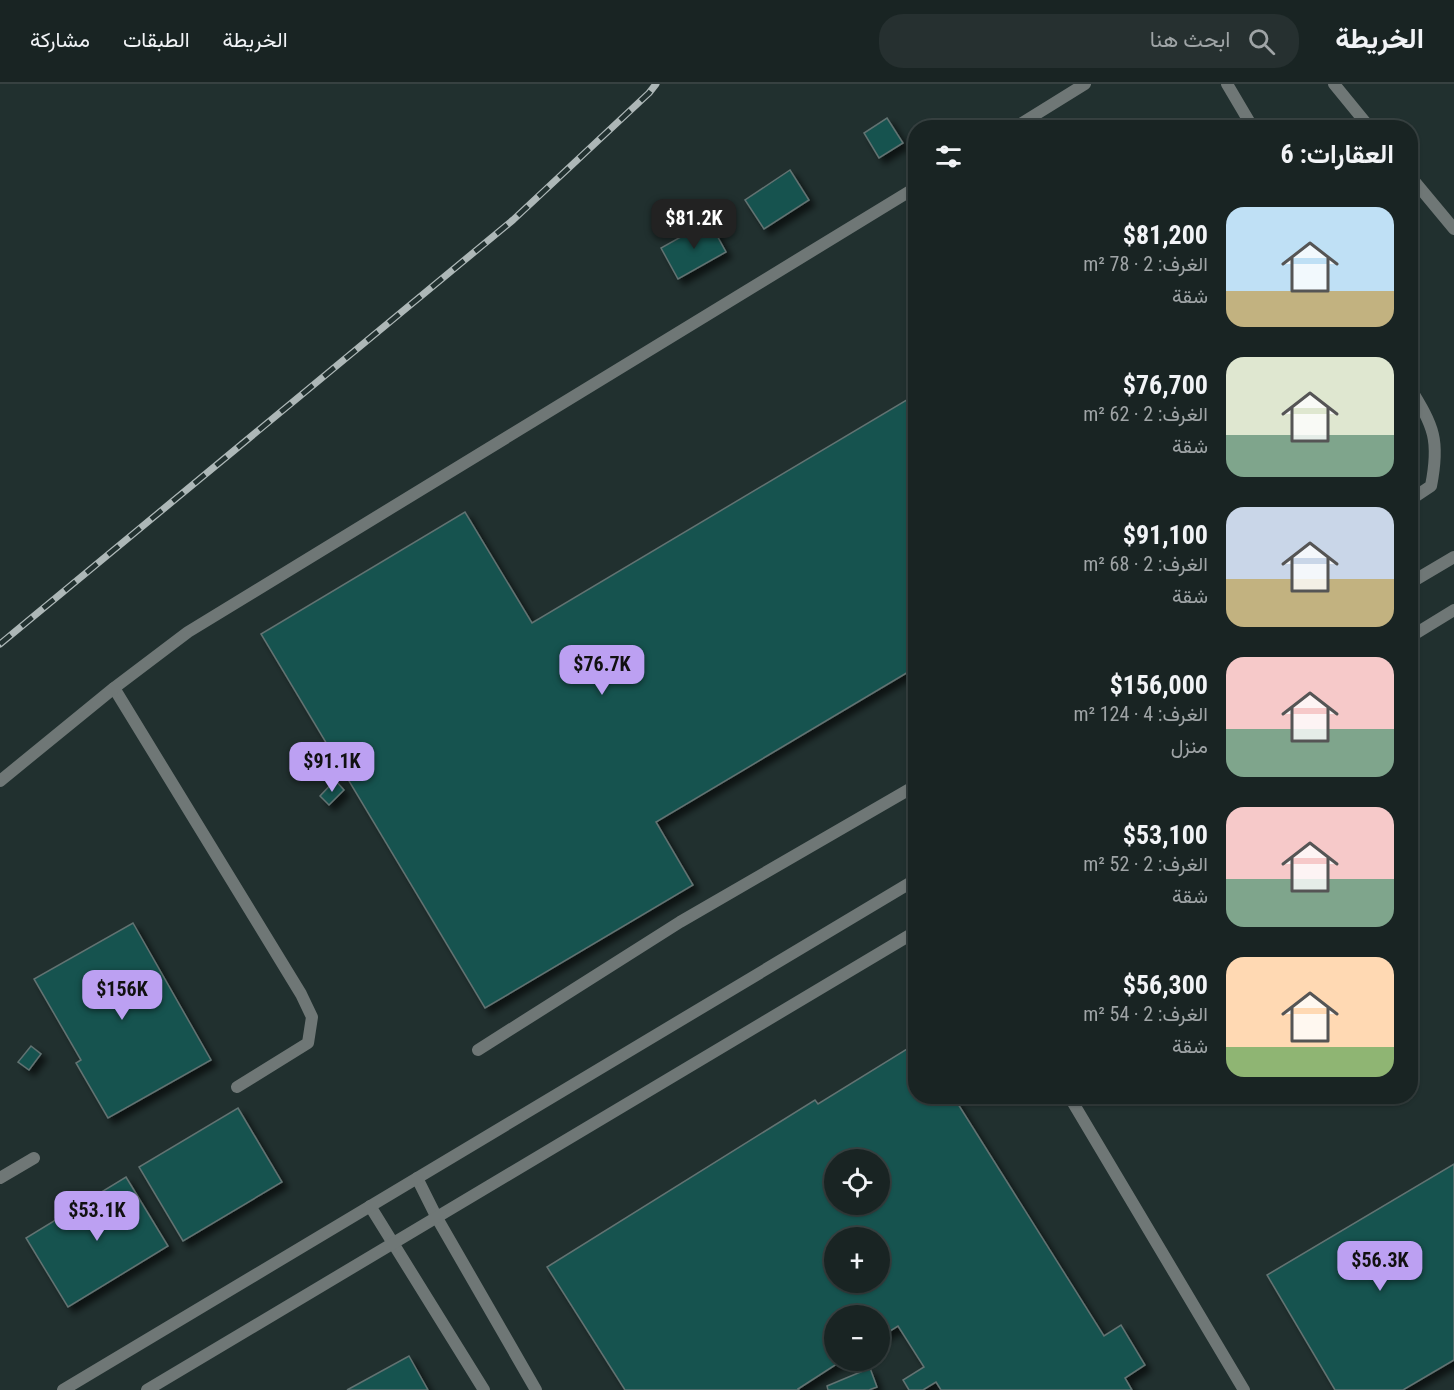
<!DOCTYPE html>
<html lang="ar">
<meta charset="utf-8">
<style>
:root{--surface:#192423;--page:#263030;--text:#f1f3f6;--muted:#9fa4a6;--line:#374141;--accent:#bca0f2}
body{margin:0;font-family:"Roboto Condensed",Vazirmatn,sans-serif;background:var(--page);color:var(--text);direction:rtl;height:100vh;display:flex;flex-direction:column;font-size:22px;white-space:nowrap}
*{box-sizing:border-box;margin:0}
p{font-size:20px;color:var(--muted)}
.icon{flex:none;width:33px;height:33px;fill:none;stroke:currentColor;stroke-width:2;stroke-linecap:round;stroke-linejoin:round}
.map{position:relative;flex:1;overflow:hidden;direction:ltr}
.details{position:absolute;left:908px;top:36px;width:510px;height:984px;display:flex;flex-direction:column;background:var(--surface);border-radius:24px;box-shadow:0 2px 4px #0004,0 0 0 2px var(--line);direction:rtl}
.details>*{flex:none}
.buttons{position:absolute;left:824px;top:1065px;display:grid;gap:12px}
.buttons a{display:grid;place-items:center;width:66px;height:66px;border-radius:50%;background:var(--surface);box-shadow:0 2px 4px #0004,0 0 0 2px var(--line);font-size:30px}
.price{position:absolute;translate:-50% -51px;padding:0 14px;border-radius:12px;background:var(--accent);color:#111;font-size:20px;line-height:39px;filter:drop-shadow(0 2px 3px #0008)}
.price::after{content:'';position:absolute;left:50%;top:36px;width:18px;height:14px;margin-left:-9px;background:inherit;clip-path:polygon(0 0,100% 0,50% 100%)}
.price.selected{background:#222;color:#fff}
ul{padding:0;list-style:none}
li{display:flex;align-items:center;gap:18px;height:150px;padding:0 24px}
li span{display:grid;place-items:center;flex:none;width:168px;height:120px;border-radius:18px;color:#555}
li>.icon{margin-inline-start:auto}
span .icon{width:72px;height:72px;fill:#fffc;stroke-width:1}
li b{font-size:26px}
h2{display:flex;justify-content:space-between;align-items:center;height:72px;padding:0 24px;font-size:26px}
header{display:flex;align-items:center;gap:36px;box-sizing:border-box;height:84px;padding:0 30px;background:var(--surface);border-bottom:2px solid var(--line)}
header strong{font-size:28px}
nav{display:flex;gap:33px;margin-inline-start:auto;font-size:21px}
.search{width:420px;height:54px;background:var(--page);display:flex;align-items:center;gap:15px;box-sizing:border-box;padding:0 21px;border-radius:24px;color:var(--muted);font-size:22px}
.map>svg:first-child{display:block}
.building{fill:#195250;stroke:#627372;stroke-width:1.5;fill-rule:evenodd;filter:url(#shadow)}
.lines{fill:none;stroke-linecap:round;stroke-linejoin:round}
.service{stroke:#6f7776;stroke-width:12}
.rail-casing{stroke:#adb7b7;stroke-width:7}
.rail{stroke:#21302f;stroke-width:4.5;stroke-dasharray:14;stroke-linecap:butt}
</style>
<header>
<strong>الخريطة</strong>
<div class="search"><svg class="icon" aria-label="search" viewBox="0 0 24 24"><circle cx="10" cy="10" r="6"/><path d="M15 15l6 6"/></svg>ابحث هنا</div>
<nav><a>الخريطة</a><a>الطبقات</a><a>مشاركة</a></nav>
</header>
<div class="map">
<svg width="1454" height="1306" viewBox="0 0 1454 1306">
<defs>
<filter id="shadow"><feDropShadow dx="5.5" dy="5.5" stdDeviation="3" flood-color="#0009"/></filter>
</defs>
<rect width="100%" height="100%" fill="#21302f"/>
<g class="building">
<polygon points="887,34 903,59 879,74 864,49"/>
<polygon points="790,86 809,116 764,145 745,116"/>
<polygon points="709,137 726,168 678,195 661,164"/>
<polygon points="915,311 915,584 656,738 693,801 485,924 261,550 465,428 532,539"/>
<polygon points="335,696 344,706 329,721 320,712"/>
<polygon points="133,839 211,976 108,1034 76,979 81,976 34,895"/>
<path d="M 915,960 L 915,1012 L 953,1012 L 1104,1252 L 1121,1241 L 1145,1281 L 1125,1294 L 1132,1306 L 941,1306 L 936,1298 L 923,1306 L 909,1306 L 903,1296 L 924,1283 L 898,1242 L 879,1254 L 879,1232 L 834,1232 L 834,1276 L 843,1276 L 798,1305 L 799,1306 L 625,1306 L 547,1183 L 815,1016 L 818,1020 ZM 834,1076 L 879,1076 L 879,1120 L 834,1120 ZM 834,1154 L 879,1154 L 879,1198 L 834,1198 Z"/>
<polygon points="31,962 41,970 29,986 18,978"/>
<polygon points="238,1024 282,1098 183,1157 139,1083"/>
<polygon points="1454,1080 1454,1276 1403,1306 1335,1306 1267,1191"/>
<polygon points="126,1093 168,1162 68,1223 26,1154"/>
<polygon points="409,1272 428,1306 347,1306"/>
<polygon points="870,1284 877,1303 869,1306 828,1306 827,1302"/>
</g>
<g class="lines">
<g class="service">
<polyline points="1227,0 1253,44"/>
<polyline points="1334,0 1370,44"/>
<polyline points="1014,44 1085,0"/>
<polyline points="1410,92 1454,145"/>
<path d="M 1410,304 C 1434,343 1440,356 1431,402 L 1410,416"/>
<polyline points="1410,499 1454,473"/>
<polyline points="1410,553 1454,526"/>
<polyline points="114,604 301,910 312,933 308,959 237,1003"/>
<polyline points="0,697 114,604 188,548 915,104"/>
<polyline points="478,966 680,838 915,702"/>
<polyline points="1069,1012 1244,1306"/>
<polyline points="0,1094 34,1074"/>
<polyline points="417,1094 437,1134 536,1306"/>
<polyline points="370,1122 484,1306"/>
<polyline points="63,1306 915,796"/>
<polyline points="147,1306 915,848"/>
</g>
<defs>
<polyline id="rail" points="0,560 513,136 649,9 656,0"/>
</defs>
<use href="#rail" class="rail-casing"/>
<use href="#rail" class="rail"/>
</g>
</svg>
<div class="buttons">
<a><svg class="icon" aria-label="locate" viewBox="0 0 24 24"><circle cx="12" cy="12" r="6"/><path d="M12 2v4M12 18v4M2 12h4M18 12h4"/></svg></a>
<a>+</a>
<a>−</a>
</div>
<b class="price selected" style="left:694px;top:166px">$81.2K</b>
<b class="price" style="left:602px;top:612px">$76.7K</b>
<b class="price" style="left:332px;top:709px">$91.1K</b>
<b class="price" style="left:122px;top:937px">$156K</b>
<b class="price" style="left:97px;top:1158px">$53.1K</b>
<b class="price" style="left:1380px;top:1208px">$56.3K</b>
<section class="details">
<h2>العقارات: 6<svg class="icon" aria-label="filters" viewBox="0 0 24 24"><path d="M4 7h16M4 17h16"/><circle cx="9" cy="7" r="2"/><circle cx="15" cy="17" r="2"/></svg></h2>
<ul>
<li><span style="background:linear-gradient(#bfe0f5 70%,#c2b280 0)"><svg class="icon" aria-label="home" viewBox="0 0 24 24"><path d="M3 11l9-7 9 7M6 9v11h12V9"/></svg></span><div><b>$81,200</b><p>الغرف: 2 · 78 m²</p><p>شقة</p></div></li>
<li><span style="background:linear-gradient(#dfe7d0 65%,#7fa58c 0)"><svg class="icon" aria-label="home" viewBox="0 0 24 24"><path d="M3 11l9-7 9 7M6 9v11h12V9"/></svg></span><div><b>$76,700</b><p>الغرف: 2 · 62 m²</p><p>شقة</p></div></li>
<li><span style="background:linear-gradient(#c9d6e8 60%,#c2b280 0)"><svg class="icon" aria-label="home" viewBox="0 0 24 24"><path d="M3 11l9-7 9 7M6 9v11h12V9"/></svg></span><div><b>$91,100</b><p>الغرف: 2 · 68 m²</p><p>شقة</p></div></li>
<li><span style="background:linear-gradient(#f6c9c9 60%,#7fa58c 0)"><svg class="icon" aria-label="home" viewBox="0 0 24 24"><path d="M3 11l9-7 9 7M6 9v11h12V9"/></svg></span><div><b>$156,000</b><p>الغرف: 4 · 124 m²</p><p>منزل</p></div></li>
<li><span style="background:linear-gradient(#f6c9c9 60%,#7fa58c 0)"><svg class="icon" aria-label="home" viewBox="0 0 24 24"><path d="M3 11l9-7 9 7M6 9v11h12V9"/></svg></span><div><b>$53,100</b><p>الغرف: 2 · 52 m²</p><p>شقة</p></div></li>
<li><span style="background:linear-gradient(#ffd9b3 75%,#8fb573 0)"><svg class="icon" aria-label="home" viewBox="0 0 24 24"><path d="M3 11l9-7 9 7M6 9v11h12V9"/></svg></span><div><b>$56,300</b><p>الغرف: 2 · 54 m²</p><p>شقة</p></div></li>
</ul>
</section>
</div>
